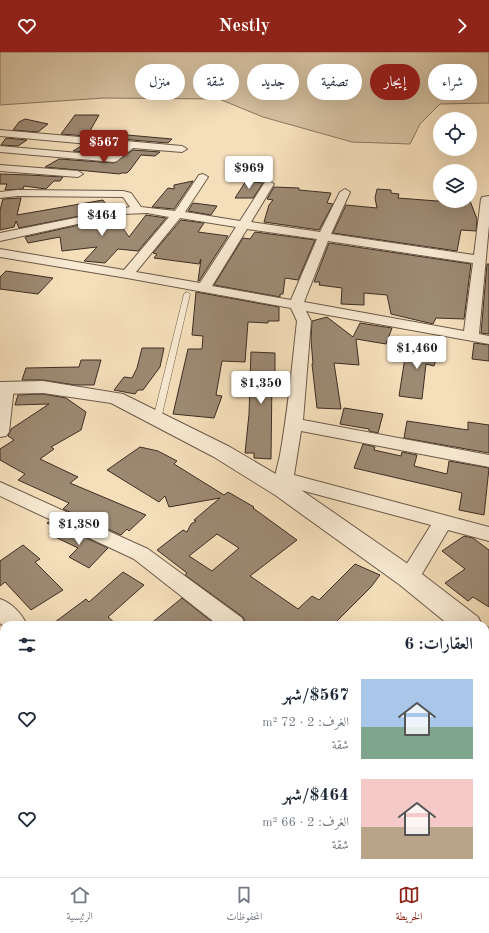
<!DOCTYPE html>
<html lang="ar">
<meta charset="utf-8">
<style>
:root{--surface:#fff;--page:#f6f6f7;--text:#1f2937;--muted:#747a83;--line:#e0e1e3;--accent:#8f2418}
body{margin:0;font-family:"Old Standard TT",Amiri,serif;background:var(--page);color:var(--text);direction:rtl;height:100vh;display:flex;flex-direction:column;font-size:15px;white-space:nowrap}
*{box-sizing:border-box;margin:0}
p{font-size:13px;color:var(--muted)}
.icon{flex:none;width:22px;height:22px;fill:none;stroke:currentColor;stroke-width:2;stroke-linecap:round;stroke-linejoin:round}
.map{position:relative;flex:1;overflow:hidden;direction:ltr}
.panel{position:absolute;left:0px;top:569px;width:489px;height:256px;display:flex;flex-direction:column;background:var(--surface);border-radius:12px 12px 0 0;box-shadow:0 4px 16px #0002;direction:rtl}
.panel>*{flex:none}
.hud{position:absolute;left:12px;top:12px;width:465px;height:36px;direction:rtl;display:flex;gap:8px}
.fabs{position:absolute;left:433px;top:60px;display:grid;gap:8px}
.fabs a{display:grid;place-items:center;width:44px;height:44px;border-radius:50%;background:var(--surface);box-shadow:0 4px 16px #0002;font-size:20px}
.price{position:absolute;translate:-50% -34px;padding:0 9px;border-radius:4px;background:#fff;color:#222;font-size:13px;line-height:26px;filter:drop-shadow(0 1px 2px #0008)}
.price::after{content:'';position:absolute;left:50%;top:24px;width:12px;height:9px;margin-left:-6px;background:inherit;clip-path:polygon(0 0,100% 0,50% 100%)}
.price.selected{background:var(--accent);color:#fff}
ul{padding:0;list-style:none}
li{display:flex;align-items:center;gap:12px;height:100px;padding:0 16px}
li span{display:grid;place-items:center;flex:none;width:112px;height:80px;border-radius:0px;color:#555}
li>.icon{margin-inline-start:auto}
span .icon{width:48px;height:48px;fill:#fffc;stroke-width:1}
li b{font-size:17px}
h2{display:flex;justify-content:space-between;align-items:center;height:48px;padding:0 16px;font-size:17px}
.tag{padding:0 14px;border-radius:18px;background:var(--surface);box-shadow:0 4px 16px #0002;font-size:14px;line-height:36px}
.tag.selected{background:var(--accent);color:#fff}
header{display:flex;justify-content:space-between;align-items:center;height:52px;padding:0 16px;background:var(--accent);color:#fff;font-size:18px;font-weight:700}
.tabs{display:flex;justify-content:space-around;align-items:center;height:56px;border-top:1px solid var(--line);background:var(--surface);font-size:11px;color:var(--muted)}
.tabs a{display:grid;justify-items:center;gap:2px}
.tabs .selected{color:var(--accent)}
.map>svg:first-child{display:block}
.green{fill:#d6c1a1;stroke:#8a7762}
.building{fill:#9d8a73;stroke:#3e2d24;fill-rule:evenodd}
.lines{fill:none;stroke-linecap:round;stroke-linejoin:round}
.service-casing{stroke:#6c5a4a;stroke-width:1}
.minor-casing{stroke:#6c5a4a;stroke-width:2}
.tertiary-casing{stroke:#6c5a4a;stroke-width:2}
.service{fill:#f8ead3;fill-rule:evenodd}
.minor{fill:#f8ead3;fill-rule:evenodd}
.tertiary{fill:#f8ead3;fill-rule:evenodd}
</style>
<header><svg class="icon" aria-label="forward" viewBox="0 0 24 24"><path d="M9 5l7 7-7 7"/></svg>Nestly<svg class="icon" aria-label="heart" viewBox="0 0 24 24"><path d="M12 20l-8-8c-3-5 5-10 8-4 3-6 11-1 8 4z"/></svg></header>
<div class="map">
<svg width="489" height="825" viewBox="0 0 489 825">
<rect width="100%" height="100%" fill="#f5dfbb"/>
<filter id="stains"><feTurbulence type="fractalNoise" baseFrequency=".005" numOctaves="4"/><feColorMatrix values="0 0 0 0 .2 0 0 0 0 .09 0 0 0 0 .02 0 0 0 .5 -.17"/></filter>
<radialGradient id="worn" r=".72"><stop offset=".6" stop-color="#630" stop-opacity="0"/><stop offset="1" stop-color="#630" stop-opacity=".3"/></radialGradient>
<polygon class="green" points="0,0 489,0 489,51 440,52 420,72 410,92 352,90 263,65 219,47 104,46 0,53"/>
<g class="building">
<polygon points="75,63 99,63 87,84 61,82"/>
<polygon points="25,67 48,72 38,80 13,78 19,70"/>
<polygon points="102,82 127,83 172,87 168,91 97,85"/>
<polygon points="6,86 27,88 18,94 1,93"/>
<polygon points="83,93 119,96 112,102 73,99"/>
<polygon points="133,98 160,100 155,104 141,103 130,118 127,121 121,121 120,122 45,115 59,107 114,111"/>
<polygon points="0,122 29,123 63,125 60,129 54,129 46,137 24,134 23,137 5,138 7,132 0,132"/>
<polygon points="193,129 174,157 152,155 168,136 174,137 174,133"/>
<polygon points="246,129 263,131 253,146 235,146"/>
<polygon points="274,135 299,136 299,138 331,141 327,151 333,152 319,178 264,170 269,153 273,148 267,147"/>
<polygon points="377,137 391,138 391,141 399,142 398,146 437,149 470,149 477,167 476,179 461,178 457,199 333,181 346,153 377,156 375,146"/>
<polygon points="21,146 17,163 103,148 110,158 19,176 16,169 14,175 0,178 0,158 3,147"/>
<polygon points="193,151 217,154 211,163 188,159"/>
<polygon points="146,163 166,166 138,199 118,197 105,211 84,209 97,195 62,199 60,185 28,191 25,185 115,165 129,185"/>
<polygon points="181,168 204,171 198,180 228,184 199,229 198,229 201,207 199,212 154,206 157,202 153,201"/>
<polygon points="255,180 315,188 298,228 285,226 283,242 280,242 280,245 214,233 243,186 250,187"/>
<polygon points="329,191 471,212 464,267 436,266 433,272 391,262 387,243 364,241 364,253 341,252 342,236 319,233 320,230 314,230"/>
<polygon points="487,212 489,212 489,282 481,281"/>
<polygon points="6,219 53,226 38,242 0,237 0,225"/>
<polygon points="196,240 279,255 279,269 268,269 268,271 248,270 245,310 222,309 216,343 222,344 214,366 173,362 188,297 202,297 203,284 192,283"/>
<polygon points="327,265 353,285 360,271 392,276 386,292 356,287 359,313 334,311 341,357 317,356 312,312 313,312 311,288 312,269"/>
<polygon points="418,290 440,294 434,314 426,312 422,347 399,344 406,299 415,301"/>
<polygon points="474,291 489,293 489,309 472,307"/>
<polygon points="142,296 164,296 160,315 143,338 138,338 135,342 114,338 124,325 132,326 137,316"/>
<polygon points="251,300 275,301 275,324 272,324 271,407 254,406 254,401 245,401 249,362"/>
<polygon points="81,308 101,308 94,333 75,333 43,328 22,328 26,316 79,315"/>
<polygon points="43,342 66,346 86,360 81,378 51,395 54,397 40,407 78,425 70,431 146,463 129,479 127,477 121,483 63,457 69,451 18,428 25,422 0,408 0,397 14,388 8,384 11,377 49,352 15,353 18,343"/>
<polygon points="344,356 383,362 378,381 369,379 369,377 340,372"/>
<polygon points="407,369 468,378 468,370 489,373 489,401 404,386"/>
<polygon points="363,392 375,395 374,398 401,404 402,400 417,403 414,414 447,422 449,409 489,416 484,463 459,458 462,441 354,416"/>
<path d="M 140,395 L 158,399 L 177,409 L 174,412 L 224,443 L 228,440 L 254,455 L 253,456 L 297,488 L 250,524 L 298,557 L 312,544 L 319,548 L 355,512 L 380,523 L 371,535 L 333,573 L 246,573 L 243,565 L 185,523 L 187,521 L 157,498 L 183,478 L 187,480 L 191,472 L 196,469 L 194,468 L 220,446 L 169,455 L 165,444 L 159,450 L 107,418 ZM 217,482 L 239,496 L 212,519 L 189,504 Z"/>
<polygon points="50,469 108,496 89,516 69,505 78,496 49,482 56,475 47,471"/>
<polygon points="464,484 473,486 489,498 489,555 473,545 468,549 445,531 465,517 442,499"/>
<polygon points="23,493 40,507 35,510 63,538 31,558 5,530 0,534 0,509"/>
<polygon points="123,520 144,533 108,565 117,573 51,573 86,547 89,550"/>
<polygon points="182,546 216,573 149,573"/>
</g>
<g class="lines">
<defs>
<polygon id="service" points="187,240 190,242 161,367 157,370 153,367 184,242"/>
<g id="minor">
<polygon points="0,78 182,94 187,97 182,100 133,96 117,109 114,110 0,100 0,94 112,104 123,95 0,84"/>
<polygon points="0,113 78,119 83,122 78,125 0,119"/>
<path d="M 203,122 L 208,125 L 185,160 L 240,169 L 265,130 L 269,129 L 274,132 L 251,170 L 320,180 L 340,140 L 345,137 L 350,140 L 331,182 L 474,203 L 481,147 L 482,145 L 489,144 L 489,173 L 479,282 L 489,284 L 489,292 L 306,259 L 311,269 L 303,368 L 489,403 L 489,415 L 301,379 L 294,423 L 489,475 L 489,489 L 448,478 L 416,532 L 409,534 L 402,532 L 398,526 L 431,473 L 293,436 L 290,442 L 283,443 L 276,442 C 271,432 278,414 280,403 C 288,359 292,314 297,269 L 291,256 L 127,226 L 0,205 L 0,197 L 124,218 L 169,165 L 147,161 L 123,162 L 0,189 L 0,181 L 130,155 L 123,145 L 17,144 L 0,146 L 0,140 L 17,138 L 123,139 L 131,141 L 141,155 L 175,159 L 199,123 ZM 180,166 L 236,175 L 200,231 L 136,220 ZM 247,177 L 317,187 L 291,248 L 212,234 ZM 328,189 L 473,211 L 464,279 L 304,250 Z"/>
<polygon points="6,330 12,332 14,335 9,380 6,384 0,385 0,332"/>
<polygon points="0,430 148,497 242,566 245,573 218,573 134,507 0,444"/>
<path d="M 0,547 C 12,551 22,562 27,573 L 4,573 L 4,575 L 0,571 Z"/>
<polygon points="485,750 489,752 489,781 485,779"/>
<polygon points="0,800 4,801 4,821 18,821 16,825 0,825"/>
<polygon points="269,821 300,821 301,825 270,825"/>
</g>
<g id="tertiary">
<polygon points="43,329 123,342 230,395 291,431 418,519 478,565 482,573 449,573 400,533 275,443 214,405 111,351 43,341 0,342 0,330"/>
<polygon points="485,574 489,576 489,602 485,600"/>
</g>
</defs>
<use href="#service" class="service-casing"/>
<use href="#minor" class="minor-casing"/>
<use href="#tertiary" class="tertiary-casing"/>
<use href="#service" class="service"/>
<use href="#minor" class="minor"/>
<use href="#tertiary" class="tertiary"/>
</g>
<rect width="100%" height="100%" filter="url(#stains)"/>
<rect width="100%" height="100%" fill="url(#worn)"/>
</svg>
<div class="fabs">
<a><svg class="icon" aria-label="locate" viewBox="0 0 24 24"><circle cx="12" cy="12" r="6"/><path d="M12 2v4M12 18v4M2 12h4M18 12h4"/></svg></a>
<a><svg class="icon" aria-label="layers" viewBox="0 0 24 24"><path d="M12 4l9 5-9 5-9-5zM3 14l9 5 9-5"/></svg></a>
</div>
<b class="price selected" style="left:104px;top:112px">$567</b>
<b class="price" style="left:249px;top:138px">$969</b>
<b class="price" style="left:102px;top:185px">$464</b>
<b class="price" style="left:417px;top:318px">$1,460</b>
<b class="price" style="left:261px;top:353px">$1,350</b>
<b class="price" style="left:79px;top:494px">$1,380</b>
<div class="hud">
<a class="tag">شراء</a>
<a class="tag selected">إيجار</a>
<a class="tag">تصفية</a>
<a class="tag">جديد</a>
<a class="tag">شقة</a>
<a class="tag">منزل</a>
</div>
<section class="panel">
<h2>العقارات: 6<svg class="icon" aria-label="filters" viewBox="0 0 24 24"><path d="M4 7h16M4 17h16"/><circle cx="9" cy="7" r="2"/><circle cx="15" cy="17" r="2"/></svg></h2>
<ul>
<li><span style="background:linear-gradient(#a9c7e8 60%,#7fa58c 0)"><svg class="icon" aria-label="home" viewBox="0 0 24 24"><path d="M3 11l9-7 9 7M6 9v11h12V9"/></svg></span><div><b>$567/شهر</b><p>الغرف: 2 · 72 m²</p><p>شقة</p></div><svg class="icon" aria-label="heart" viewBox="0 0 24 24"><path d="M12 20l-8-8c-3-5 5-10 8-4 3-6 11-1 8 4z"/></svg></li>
<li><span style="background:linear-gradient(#f6c9c9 60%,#b9a48a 0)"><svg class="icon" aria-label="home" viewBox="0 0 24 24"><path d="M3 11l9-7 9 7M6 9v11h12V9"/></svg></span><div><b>$464/شهر</b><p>الغرف: 2 · 66 m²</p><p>شقة</p></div><svg class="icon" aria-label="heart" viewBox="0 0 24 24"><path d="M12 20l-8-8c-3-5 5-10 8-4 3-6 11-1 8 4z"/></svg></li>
</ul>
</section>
</div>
<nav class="tabs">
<a class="selected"><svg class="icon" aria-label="map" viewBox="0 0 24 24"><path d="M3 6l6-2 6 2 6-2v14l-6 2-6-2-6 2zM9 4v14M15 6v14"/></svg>الخريطة</a>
<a><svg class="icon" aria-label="saved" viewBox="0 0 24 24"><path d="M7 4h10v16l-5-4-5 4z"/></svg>المحفوظات</a>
<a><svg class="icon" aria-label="home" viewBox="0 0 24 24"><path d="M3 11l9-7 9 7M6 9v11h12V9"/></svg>الرئيسية</a>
</nav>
